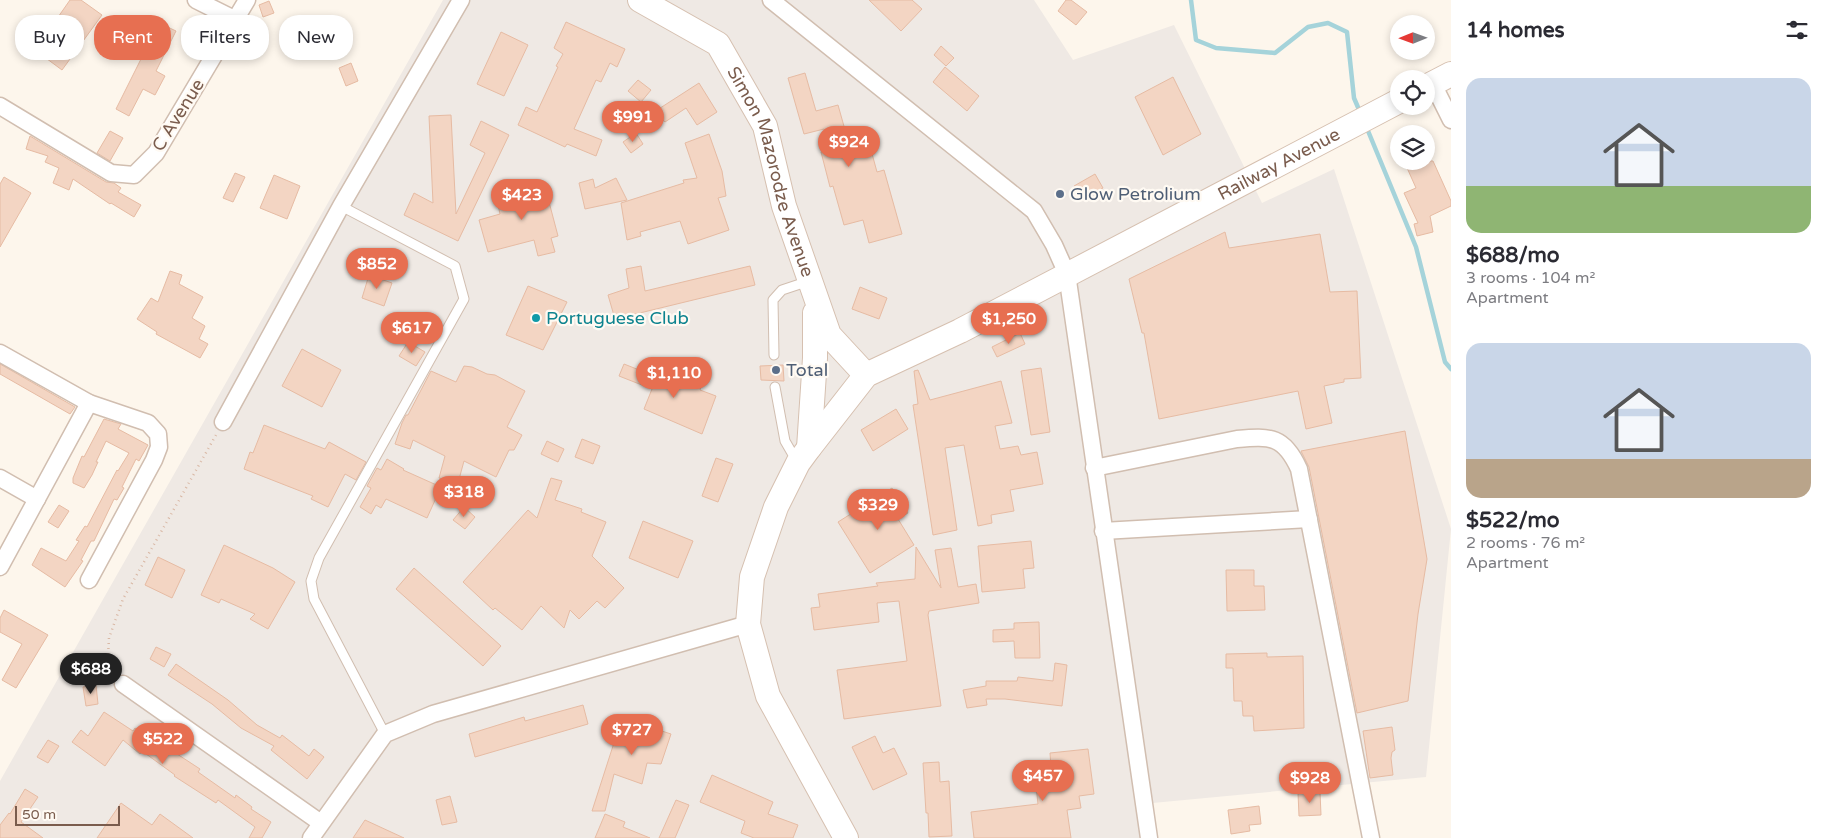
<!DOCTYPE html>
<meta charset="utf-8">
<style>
:root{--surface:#fff;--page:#f2f2f3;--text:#2b2b33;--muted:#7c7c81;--accent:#e76f51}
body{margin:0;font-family:"Varela Round",sans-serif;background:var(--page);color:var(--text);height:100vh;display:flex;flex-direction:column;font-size:19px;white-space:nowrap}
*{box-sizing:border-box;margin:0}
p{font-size:16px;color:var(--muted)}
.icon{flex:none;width:28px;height:28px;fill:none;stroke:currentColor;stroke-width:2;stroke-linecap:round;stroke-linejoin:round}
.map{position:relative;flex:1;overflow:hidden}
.drawer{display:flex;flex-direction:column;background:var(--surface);width:375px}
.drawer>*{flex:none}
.banner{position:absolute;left:15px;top:15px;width:475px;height:45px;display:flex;gap:10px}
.needle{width:32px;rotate:269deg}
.buttons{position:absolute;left:1390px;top:15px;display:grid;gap:10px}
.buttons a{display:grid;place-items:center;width:45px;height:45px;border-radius:50%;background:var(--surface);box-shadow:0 2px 8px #0003;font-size:25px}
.scale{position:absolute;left:15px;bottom:12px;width:105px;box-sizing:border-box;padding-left:5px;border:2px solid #7a5c4d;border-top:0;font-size:14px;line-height:18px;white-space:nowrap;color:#7a5c4d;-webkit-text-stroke:4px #fffaf3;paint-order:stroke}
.price{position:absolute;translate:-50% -42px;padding:0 11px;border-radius:18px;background:var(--accent);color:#fff;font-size:16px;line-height:32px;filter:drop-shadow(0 1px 2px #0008)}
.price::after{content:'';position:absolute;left:50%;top:30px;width:15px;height:11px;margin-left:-8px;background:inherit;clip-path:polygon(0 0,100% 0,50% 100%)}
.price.active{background:#222;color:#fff}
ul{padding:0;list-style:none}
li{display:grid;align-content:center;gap:10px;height:265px;padding:0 15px}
li span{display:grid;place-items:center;height:155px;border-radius:15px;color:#555}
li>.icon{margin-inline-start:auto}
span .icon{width:90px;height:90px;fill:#fffc;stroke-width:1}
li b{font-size:21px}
h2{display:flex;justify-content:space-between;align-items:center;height:60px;padding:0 15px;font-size:21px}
.pill{padding:0 18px;border-radius:20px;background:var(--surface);box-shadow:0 2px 8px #0003;font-size:18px;line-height:45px}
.pill.active{background:var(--accent);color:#fff}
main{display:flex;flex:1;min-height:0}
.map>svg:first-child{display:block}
.industrial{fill:#efe9e4}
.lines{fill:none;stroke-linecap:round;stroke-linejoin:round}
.stream{stroke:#a5d3da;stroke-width:4.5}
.building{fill:#f3d5c3;stroke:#e6bba3}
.lane-casing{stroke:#d1beb0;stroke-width:11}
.street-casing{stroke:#d1beb0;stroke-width:19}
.secondary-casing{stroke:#d6c0b0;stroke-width:26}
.path{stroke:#d9b8a5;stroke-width:2.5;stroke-dasharray:1 4;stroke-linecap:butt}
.lane{stroke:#fff;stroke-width:9}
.street{stroke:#fff;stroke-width:16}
.secondary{stroke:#fff;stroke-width:24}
.service-dot{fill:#5c6f8a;stroke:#fffaf3;stroke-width:2}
.culture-dot{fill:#0f9aa8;stroke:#fffaf3;stroke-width:2}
.labels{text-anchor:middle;stroke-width:4.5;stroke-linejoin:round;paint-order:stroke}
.street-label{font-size:18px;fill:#7a5c4d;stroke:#fffaf3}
.service-label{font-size:18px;fill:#4e5e75;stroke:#fffaf3;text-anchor:start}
.culture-label{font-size:18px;fill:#0d838f;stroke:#fffaf3;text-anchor:start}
</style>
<main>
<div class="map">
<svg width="1451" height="838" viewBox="0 0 1451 838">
<rect width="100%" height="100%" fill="#fdf6ec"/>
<polygon class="industrial" points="443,0 1034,0 1073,60 1174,25 1262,203 1334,169 1451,529 1426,777 1142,804 1146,838 0,838 0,781"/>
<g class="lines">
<g class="stream">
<polyline points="1191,0 1196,40 1216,48 1275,53 1308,27 1328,23 1347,32 1354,98 1360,112"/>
<polyline points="1366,126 1416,247 1445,362 1451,369"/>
</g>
</g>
<g class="building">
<polygon points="70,0 81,0 102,15 62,70 35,50"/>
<polygon points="869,0 912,0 922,9 901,31"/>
<polygon points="1066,0 1071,0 1087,12 1076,25 1058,11"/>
<polygon points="269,1 274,13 263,17 259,5"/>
<polygon points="566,22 625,49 617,67 610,63 601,82 596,80 574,129 602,140 596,156 567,144 565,147 518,125 526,107 537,112 558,67 556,66 563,54 554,48"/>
<polygon points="159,23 176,31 156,71 165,76 155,95 143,89 129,116 116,109"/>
<polygon points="501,32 528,45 504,96 477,84"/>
<polygon points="941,46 954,58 946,66 934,55"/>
<polygon points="351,63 358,81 346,86 339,68"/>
<polygon points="945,67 979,96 967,111 933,82"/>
<polygon points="805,73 816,111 838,105 849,144 868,139 877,172 884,170 902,234 869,243 863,220 844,225 833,186 830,187 821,152 830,149 824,129 804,134 788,78"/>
<polygon points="1173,77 1201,134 1163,155 1135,97"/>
<polygon points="638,80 651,90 641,102 628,91"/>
<polygon points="699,83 717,112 697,125 686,108 665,122 654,112"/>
<polygon points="451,115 456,214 485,153 470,145 481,121 509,135 458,241 404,215 414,193 433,203 429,116"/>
<polygon points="110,131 123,138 110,161 97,153"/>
<polygon points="636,133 643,144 631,153 623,142"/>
<polygon points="709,134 722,171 726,196 718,198 729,230 688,244 680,221 640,232 641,236 627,240 621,203 684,183 683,180 697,178 685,143"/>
<polygon points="30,136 106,182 114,183 121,188 118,192 141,205 134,217 111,203 110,204 73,179 69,190 53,183 59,168 45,162 48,156 26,149"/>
<polygon points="1404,161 1433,161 1451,201 1451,206 1430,216 1433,232 1417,236 1414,224 1418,223 1404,193 1416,188"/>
<polygon points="235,173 245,177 233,202 223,198"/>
<polygon points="1095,174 1103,188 1082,200 1074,186"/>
<polygon points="274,175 300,186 287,219 260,208"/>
<polygon points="4,177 31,193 0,247 0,184"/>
<polygon points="616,178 627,200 585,209 579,183 593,179 595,188"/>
<polygon points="544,183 558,236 551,238 555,252 538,256 534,240 488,252 479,220 500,214 496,196"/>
<polygon points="1225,232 1229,248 1320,234 1330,292 1357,291 1361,378 1344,379 1344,382 1324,386 1332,423 1306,429 1298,391 1159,419 1144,333 1142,333 1129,279"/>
<polygon points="641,266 645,291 750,266 755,285 615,319 608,295 629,288 626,269"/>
<polygon points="170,271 182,275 179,284 203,297 192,318 205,326 199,339 208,344 200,358 156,334 157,332 137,319 151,298 158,302"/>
<polygon points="369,275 392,283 384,306 362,298"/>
<polygon points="528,286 567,302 543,350 506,335"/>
<polygon points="860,287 887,298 879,319 852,309"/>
<polygon points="1020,333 1025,344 997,357 992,347"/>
<polygon points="408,342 425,352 416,366 399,356"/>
<polygon points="302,349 341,370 322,407 282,386"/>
<polygon points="0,364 75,407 70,414 0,374"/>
<polygon points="624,364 657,377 659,373 690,385 690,384 701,387 700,390 716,396 702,434 644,409 652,389 619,376"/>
<polygon points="783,365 784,381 761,380 760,366"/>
<polygon points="464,366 472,367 487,374 495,375 525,391 507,427 522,435 514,450 509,450 496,477 464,461 458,483 439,478 445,456 413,440 410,449 395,444 402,423 406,415 408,415 431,371 456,382"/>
<polygon points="1041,368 1050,432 1031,435 1021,371"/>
<polygon points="918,370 930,400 1001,381 1012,423 995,426 1000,449 1018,446 1021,455 1037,452 1043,484 1010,490 1014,511 991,515 992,523 978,526 964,445 945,448 957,530 933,535 913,405 918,404 914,371"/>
<polygon points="896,409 908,429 873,451 861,430"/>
<polygon points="104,419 121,424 118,429 148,445 139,461 136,459 122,487 124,488 117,500 114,499 94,541 91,541 81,560 83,561 65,587 32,565 41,548 66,561 79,541 76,540 85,526 87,527 117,470 118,471 129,453 106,441 96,462 98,462 92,475 84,488 73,483 73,478 82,456 84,457"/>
<polygon points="264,425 325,449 329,442 366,462 356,480 345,474 328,507 311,499 313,496 244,469 250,452 253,453"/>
<polygon points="1405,431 1427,559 1418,614 1408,701 1357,713 1309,467 1301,451"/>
<polygon points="582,439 600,446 593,464 575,457"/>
<polygon points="547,441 564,449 558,462 541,454"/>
<polygon points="716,458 733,464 718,502 702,496"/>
<polygon points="387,459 404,469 403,470 441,487 427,518 386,499 381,508 376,505 371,514 360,507 371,488 367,486 377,468 381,470"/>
<polygon points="551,478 562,481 555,500 582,509 581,512 606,522 592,556 624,588 605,608 597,601 579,619 570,610 564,628 541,606 522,630 495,608 493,610 463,582 528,510 537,518"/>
<polygon points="892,488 908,513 898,519 914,545 870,573 838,522"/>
<polygon points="59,505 69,511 58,528 48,522"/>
<polygon points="464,507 475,517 465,529 453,520"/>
<polygon points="643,521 693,541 678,578 629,558"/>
<polygon points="1031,541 1034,568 1023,569 1025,588 982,592 978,546"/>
<polygon points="224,545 273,568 295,582 268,629 250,619 255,614 221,599 219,603 201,595"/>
<polygon points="916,547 941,588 935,550 951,548 958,587 976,584 979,603 929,611 928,615 941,706 844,719 837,670 907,661 899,601 877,603 879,622 814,630 811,608 820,607 818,594 878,586 876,583 915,579"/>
<polygon points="158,557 185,570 172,598 145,585"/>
<polygon points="414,568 501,646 483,666 396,589"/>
<polygon points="1226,570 1254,570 1254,586 1264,586 1265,610 1227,611"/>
<polygon points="4,610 48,635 16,688 2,680 22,644 0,632 0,618"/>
<polygon points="1039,622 1040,658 1015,658 1014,641 993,642 993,630 1014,629 1014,623"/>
<polygon points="156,647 171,654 164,667 150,659"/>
<polygon points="1267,653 1267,657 1303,656 1304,728 1254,731 1253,716 1243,716 1242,701 1234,701 1233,668 1226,668 1226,654"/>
<polygon points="1055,663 1067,665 1062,706 1005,699 986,699 987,705 967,708 963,690 986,686 986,681 1017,681 1018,677 1053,681"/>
<polygon points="176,664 228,700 257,725 280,738 282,735 309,756 314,749 324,757 307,779 271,750 274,746 241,728 212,704 168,675"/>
<polygon points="96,685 98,704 86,706 83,687"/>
<polygon points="583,705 588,724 475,757 469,734 524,717 525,721"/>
<polygon points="104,712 133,731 135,728 156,744 159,740 174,752 200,769 198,772 235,798 236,795 252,807 251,809 271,822 262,838 249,838 255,827 218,800 216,803 174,776 175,775 142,751 140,754 123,740 105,766 72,742 81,730 88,736"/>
<polygon points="622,718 671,734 661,764 647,763 642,784 614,774 605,811 592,811"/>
<polygon points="1392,727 1395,750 1392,752 1391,758 1393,775 1370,778 1363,731"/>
<polygon points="875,736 883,753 894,748 907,774 873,790 852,747"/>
<polygon points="48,740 59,746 48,763 37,757"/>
<polygon points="1088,749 1094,794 1079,796 1081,808 1067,810 1071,838 974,838 971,812 1038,804 1034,768 1051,767 1050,753"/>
<polygon points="939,762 940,782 949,781 952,836 929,837 928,813 926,813 923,763"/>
<polygon points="712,775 773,802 768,814 798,825 793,838 754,838 741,833 745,821 700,802"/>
<polygon points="25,789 38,797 21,822 43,838 0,838 0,825 9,813 10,814"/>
<polygon points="1320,792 1321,815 1299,816 1298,793"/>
<polygon points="450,796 457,822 442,825 436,800"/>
<polygon points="676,800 689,805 675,838 659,838"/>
<polygon points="121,803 152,825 160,814 193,838 97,838"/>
<polygon points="1259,806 1261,824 1249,825 1250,831 1231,834 1228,810"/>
<polygon points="605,814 625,822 623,827 650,838 595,838"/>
<polygon points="365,820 404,838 353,838"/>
</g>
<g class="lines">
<defs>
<g id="lane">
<polyline points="341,206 455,266 464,299 319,558 311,581 314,599 385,734"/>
<polyline points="774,355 773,300 782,290 809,281"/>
<polyline points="775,387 785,441 796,460"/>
</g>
<g id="street">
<polyline points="196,0 236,20"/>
<polyline points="771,0 1034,211 1054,245 1067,274 1149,838"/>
<polyline points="1433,84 1451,120"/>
<polyline points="0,106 111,173 134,175 156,153 247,0"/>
<polyline points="0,353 89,403 148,423 158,434 159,447 154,460 89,580"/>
<polyline points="223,422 341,206 461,0"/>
<path d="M 1094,468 L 1237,439 C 1271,436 1284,436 1299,469 L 1371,838"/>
<polyline points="0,478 37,499"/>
<polyline points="1103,531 1309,519"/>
<polyline points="0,567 89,403"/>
<polyline points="123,684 321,823"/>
<polyline points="311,838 385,734 433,714 748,624"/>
</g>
<g id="secondary">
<path id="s1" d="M 640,0 L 718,44 L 765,126 L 784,206 L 829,335 L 866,375"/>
<polyline points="1426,87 1451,74"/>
<polyline points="809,448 815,358 815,313"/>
<path id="s2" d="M 846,838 L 768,696 L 748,624 L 752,577 L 776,507 L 798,463 L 809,448 L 866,375 L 960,331 L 1399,101"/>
</g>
</defs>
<use href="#lane" class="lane-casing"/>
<use href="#street" class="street-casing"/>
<use href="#secondary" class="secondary-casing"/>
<polyline class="path" points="114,673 108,656 109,638 123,599 216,435"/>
<use href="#lane" class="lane"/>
<use href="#street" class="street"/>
<use href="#secondary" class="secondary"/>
</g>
<g class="service-dot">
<circle cx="1060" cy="194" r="5"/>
<circle cx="776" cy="370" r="5"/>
</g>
<circle class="culture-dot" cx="536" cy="318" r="5"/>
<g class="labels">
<g class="street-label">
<text transform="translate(178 115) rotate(-58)" y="6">C Avenue</text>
<text dy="6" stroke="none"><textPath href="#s2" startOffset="982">Railway Avenue</textPath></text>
<text dy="6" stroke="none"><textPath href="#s1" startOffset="229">Simon Mazorodze Avenue</textPath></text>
</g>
<g class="service-label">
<text x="1070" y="200">Glow Petrolium</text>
<text x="786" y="376">Total</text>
</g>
<g class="culture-label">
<text x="546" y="324">Portuguese Club</text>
</g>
</g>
</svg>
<div class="buttons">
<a><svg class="needle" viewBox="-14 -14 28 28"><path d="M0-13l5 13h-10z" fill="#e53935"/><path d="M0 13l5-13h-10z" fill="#7c7c81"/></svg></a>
<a><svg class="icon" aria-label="locate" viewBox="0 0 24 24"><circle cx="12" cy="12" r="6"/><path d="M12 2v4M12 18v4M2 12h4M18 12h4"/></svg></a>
<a><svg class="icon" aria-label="layers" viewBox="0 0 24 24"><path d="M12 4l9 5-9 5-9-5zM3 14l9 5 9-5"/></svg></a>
</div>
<div class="scale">50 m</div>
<b class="price" style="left:633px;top:143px">$991</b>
<b class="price" style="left:849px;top:168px">$924</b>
<b class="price" style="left:522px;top:221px">$423</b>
<b class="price" style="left:377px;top:290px">$852</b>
<b class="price" style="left:1009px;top:345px">$1,250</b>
<b class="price" style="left:412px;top:354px">$617</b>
<b class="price" style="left:674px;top:399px">$1,110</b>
<b class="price" style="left:464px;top:518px">$318</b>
<b class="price" style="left:878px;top:531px">$329</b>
<b class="price active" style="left:91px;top:695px">$688</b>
<b class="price" style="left:632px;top:756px">$727</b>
<b class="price" style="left:163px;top:765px">$522</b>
<b class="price" style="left:1043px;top:802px">$457</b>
<b class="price" style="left:1310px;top:804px">$928</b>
<div class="banner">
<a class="pill">Buy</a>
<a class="pill active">Rent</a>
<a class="pill">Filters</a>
<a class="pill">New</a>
</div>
</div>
<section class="drawer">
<h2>14 homes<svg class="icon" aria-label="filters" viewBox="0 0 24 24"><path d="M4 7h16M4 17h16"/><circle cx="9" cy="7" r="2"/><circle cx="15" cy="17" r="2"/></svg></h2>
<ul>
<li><span style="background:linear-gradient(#c9d6e8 70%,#8fb573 0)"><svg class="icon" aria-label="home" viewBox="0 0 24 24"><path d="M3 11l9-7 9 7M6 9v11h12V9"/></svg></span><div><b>$688/mo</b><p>3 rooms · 104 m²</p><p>Apartment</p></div></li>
<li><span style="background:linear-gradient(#c9d6e8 75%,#b9a48a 0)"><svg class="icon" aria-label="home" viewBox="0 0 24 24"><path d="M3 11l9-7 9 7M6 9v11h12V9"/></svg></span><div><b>$522/mo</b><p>2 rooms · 76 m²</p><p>Apartment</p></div></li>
</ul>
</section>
</main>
